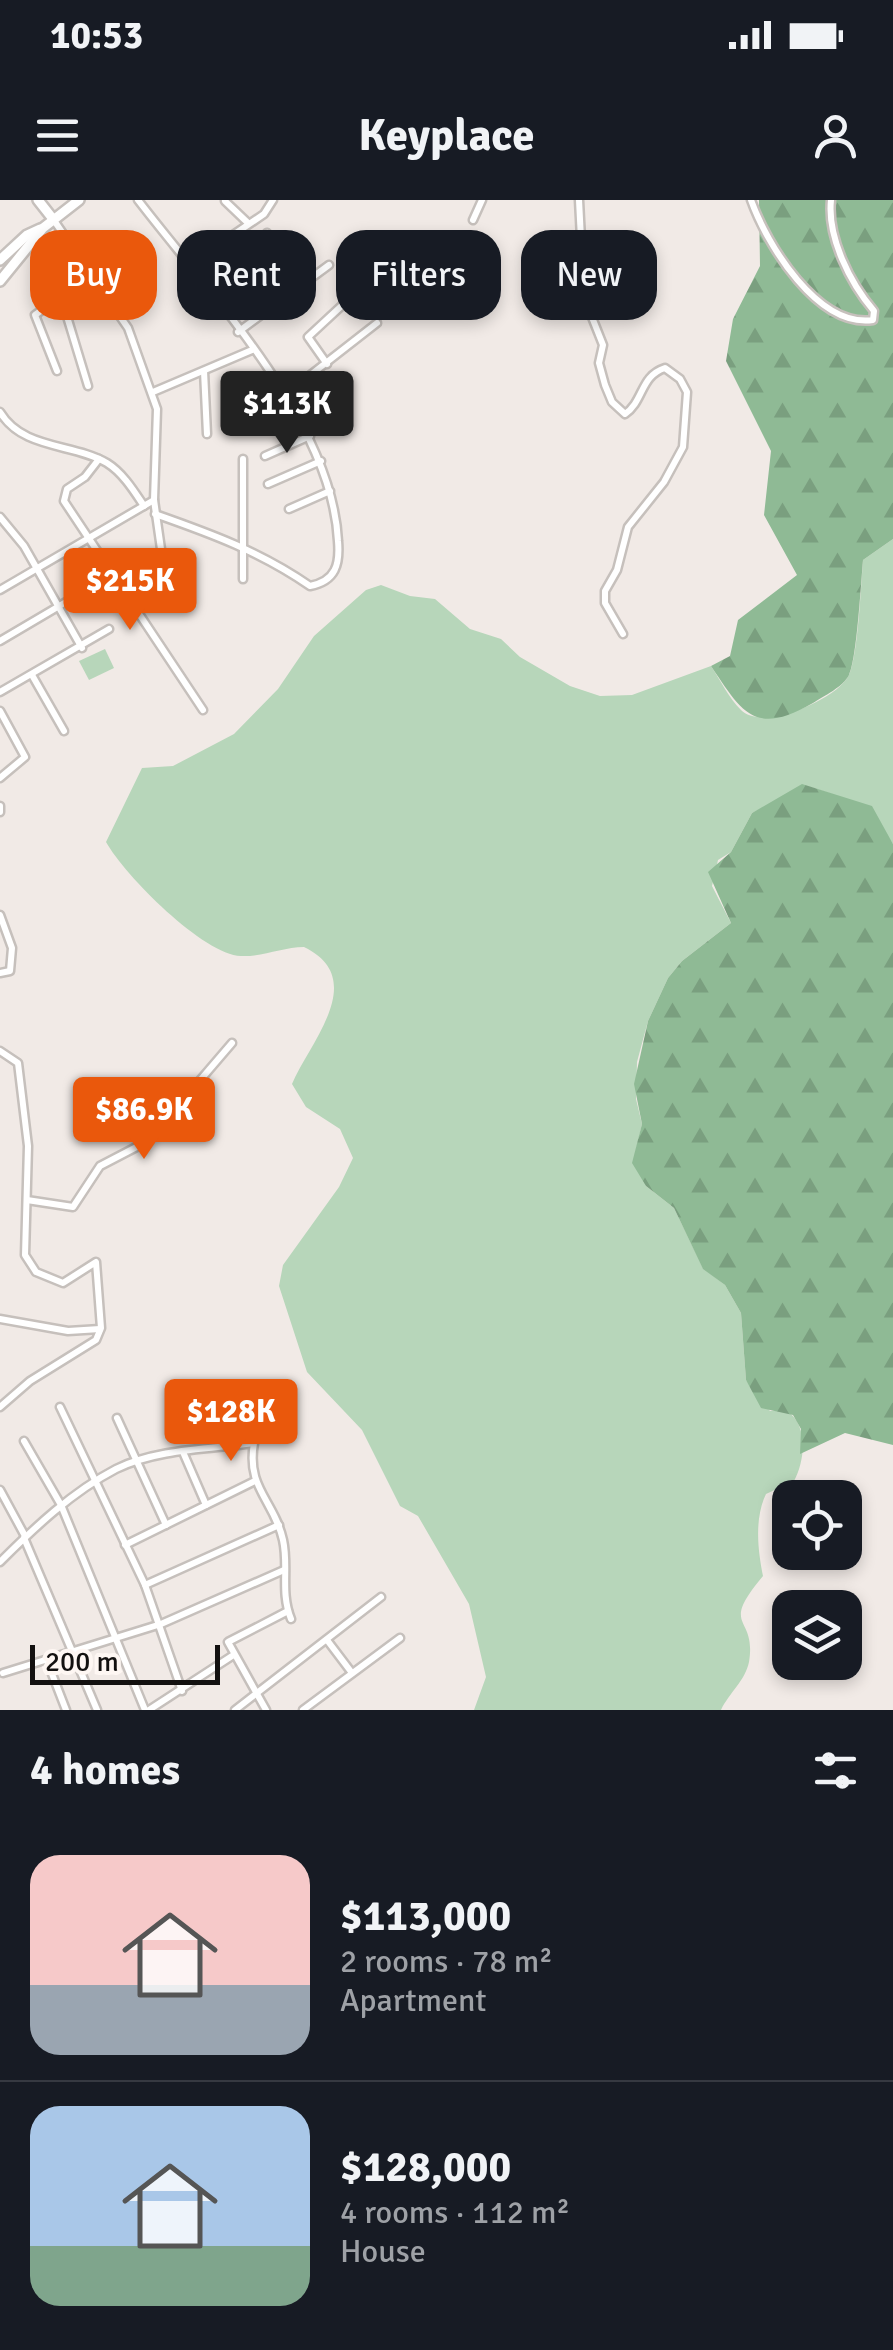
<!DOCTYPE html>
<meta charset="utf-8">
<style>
:root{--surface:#171b24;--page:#20242c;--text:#f1f3f6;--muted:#9ea1a6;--line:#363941;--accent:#ea580c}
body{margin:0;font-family:Signika,sans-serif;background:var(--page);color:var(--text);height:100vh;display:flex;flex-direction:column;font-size:38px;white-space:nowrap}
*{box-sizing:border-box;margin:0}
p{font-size:32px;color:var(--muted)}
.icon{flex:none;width:55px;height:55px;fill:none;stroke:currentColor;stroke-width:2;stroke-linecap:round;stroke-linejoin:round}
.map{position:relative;height:1510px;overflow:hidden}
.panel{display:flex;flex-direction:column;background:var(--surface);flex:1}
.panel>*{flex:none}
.banner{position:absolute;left:30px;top:30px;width:835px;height:90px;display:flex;gap:20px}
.fabs{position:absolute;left:772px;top:1280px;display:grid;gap:20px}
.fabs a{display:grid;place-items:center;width:90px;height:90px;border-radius:20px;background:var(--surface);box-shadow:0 5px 15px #0003;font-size:50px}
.scale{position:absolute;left:30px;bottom:25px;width:190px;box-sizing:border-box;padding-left:10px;border:5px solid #131110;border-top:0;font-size:28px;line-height:35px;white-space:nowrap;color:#131110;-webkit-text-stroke:8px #fef7f3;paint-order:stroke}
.price{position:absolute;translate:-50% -85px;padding:0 22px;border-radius:10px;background:var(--accent);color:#fff;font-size:32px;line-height:65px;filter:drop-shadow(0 2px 5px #0008)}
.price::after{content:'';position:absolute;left:50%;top:60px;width:30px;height:22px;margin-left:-15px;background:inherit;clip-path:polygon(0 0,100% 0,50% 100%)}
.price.current{background:#222;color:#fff}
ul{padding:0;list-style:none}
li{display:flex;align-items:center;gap:30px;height:250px;padding:0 30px}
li+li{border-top:2px solid var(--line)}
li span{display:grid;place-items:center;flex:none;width:280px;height:200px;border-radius:30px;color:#555}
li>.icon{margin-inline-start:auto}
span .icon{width:120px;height:120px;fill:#fffc;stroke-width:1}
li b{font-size:42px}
h2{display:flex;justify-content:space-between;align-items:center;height:120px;padding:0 30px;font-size:42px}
.tag{padding:0 35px;border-radius:30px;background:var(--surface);box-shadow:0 5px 15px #0003;font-size:35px;line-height:90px}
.tag.current{background:var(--accent);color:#fff}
.status{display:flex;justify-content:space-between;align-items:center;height:70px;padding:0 50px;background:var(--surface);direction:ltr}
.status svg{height:28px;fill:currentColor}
header{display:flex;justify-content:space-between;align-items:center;height:130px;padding:0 30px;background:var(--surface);font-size:45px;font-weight:800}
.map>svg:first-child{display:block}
.grass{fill:#b7d6ba}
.forest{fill:url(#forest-firs)}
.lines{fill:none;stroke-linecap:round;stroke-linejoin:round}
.street-casing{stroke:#c6c0bc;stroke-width:11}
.secondary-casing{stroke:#c6c0bc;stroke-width:14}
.street{stroke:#fff;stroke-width:6}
.secondary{stroke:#fff;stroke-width:9}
</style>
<div class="status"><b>10:53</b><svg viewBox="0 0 49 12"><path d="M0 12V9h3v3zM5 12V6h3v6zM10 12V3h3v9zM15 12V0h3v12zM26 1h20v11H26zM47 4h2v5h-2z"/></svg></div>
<header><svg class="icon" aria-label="menu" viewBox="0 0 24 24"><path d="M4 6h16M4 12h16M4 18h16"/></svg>Keyplace<svg class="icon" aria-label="person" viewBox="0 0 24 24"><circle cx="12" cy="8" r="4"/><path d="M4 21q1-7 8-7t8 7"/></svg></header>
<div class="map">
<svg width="893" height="1510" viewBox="0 0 893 1510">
<defs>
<pattern id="forest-firs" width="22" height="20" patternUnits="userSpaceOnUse" patternTransform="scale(2.5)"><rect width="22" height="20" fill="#8fba95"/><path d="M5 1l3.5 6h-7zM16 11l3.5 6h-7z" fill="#7a9f7f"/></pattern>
</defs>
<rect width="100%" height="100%" fill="#f1eae6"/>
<g class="grass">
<path d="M 893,339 L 893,644 L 867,606 L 814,588 L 807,587 L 752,613 L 731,652 L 718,660 L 712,686 L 731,723 L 682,761 L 668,778 L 648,821 L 637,862 L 636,899 L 642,924 L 635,954 L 646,986 L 674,1008 L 703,1068 L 725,1085 L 741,1113 L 746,1180 L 770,1211 L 786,1210 C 809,1225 805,1260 794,1281 L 766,1294 C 754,1319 758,1351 763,1376 C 718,1430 757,1413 749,1462 C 745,1481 729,1493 721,1510 L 474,1510 L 486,1477 L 469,1404 L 418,1316 L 400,1306 L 362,1230 L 307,1172 L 279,1086 L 283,1065 L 339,987 L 353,958 L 340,929 L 306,907 L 292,884 C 309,843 370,779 304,747 C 283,747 263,757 241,756 C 204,755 125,676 106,642 L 142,568 L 173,566 L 234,534 L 278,489 L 314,436 L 366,390 L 381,385 L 410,396 L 435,399 L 470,429 L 501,439 L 520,457 L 570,486 L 600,496 L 632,495 L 711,466 C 721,481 728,497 741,510 C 762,532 838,499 849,475 C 858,455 861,385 863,360 Z"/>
<polygon points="105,449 114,468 89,480 79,461"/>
</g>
<g class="forest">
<path d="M 759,0 L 893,0 L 893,339 L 863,360 C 861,382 857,459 849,475 C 843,487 824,496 813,503 C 754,537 742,512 711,466 L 730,456 L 738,420 L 797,375 L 764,315 L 771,251 L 726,161 L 733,119 L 760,66 Z"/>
<polygon points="802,584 872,606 893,644 893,1245 845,1233 800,1254 801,1229 793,1215 761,1208 746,1180 741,1113 725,1085 703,1069 674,1008 646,986 632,963 642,924 634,884 648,821 668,778 682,761 731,723 708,672 731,652 752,613"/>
</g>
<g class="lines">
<defs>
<g id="street">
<path d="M 138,0 C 210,94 332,221 338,341 C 340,364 336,381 310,386 C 261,352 212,334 155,314"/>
<path d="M 579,0 L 584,97 L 603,145 L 599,163 L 605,185 L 612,202 L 625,214 C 644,201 640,176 665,168 L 680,179 L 687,192 L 683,247 L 664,282 L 628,327 L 617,370 L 605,391 L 605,403 L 623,434"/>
<path d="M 751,0 C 767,45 818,128 873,120 L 874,111 C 850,83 827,37 831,0"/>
<polyline points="225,1 248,23"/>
<polyline points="53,19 128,128 157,209 154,300 162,356 136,404"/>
<polyline points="473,20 482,0"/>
<polyline points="267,33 304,83"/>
<polyline points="202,56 264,14 273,0"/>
<polyline points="360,70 389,48"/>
<polyline points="62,100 88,186"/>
<polyline points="238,132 329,65"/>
<polyline points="327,164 308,137 364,85 349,55"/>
<polyline points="57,171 35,115 92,74"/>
<polyline points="204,171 207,234"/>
<polyline points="153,192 252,150"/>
<polyline points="286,194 377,123"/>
<polyline points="241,203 280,187"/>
<path d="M 0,212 C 23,250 73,243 107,263 C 123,273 134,291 144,306"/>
<polyline points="250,229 296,212"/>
<polyline points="265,256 310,236"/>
<polyline points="99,259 85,277 67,289 64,301 203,510"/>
<polyline points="268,284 321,261"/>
<polyline points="289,309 330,291"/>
<polyline points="0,317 24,346 82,448"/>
<polyline points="243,379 243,259"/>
<polyline points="0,390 154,300"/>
<polyline points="0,441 105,379"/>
<polyline points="32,475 64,531"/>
<polyline points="0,492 109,429"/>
<polyline points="0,511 25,557 0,578"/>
<polyline points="0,606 0,612"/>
<polyline points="0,715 12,748 10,771 0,773"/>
<polyline points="0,851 18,863 28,946 25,1055 36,1072 63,1083 96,1062 101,1128 96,1140 30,1181 0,1207"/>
<polyline points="27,1000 73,1007 100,966 148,941 232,843"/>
<polyline points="0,1119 68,1131 100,1129"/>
<polyline points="60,1207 145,1385 182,1491"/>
<polyline points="117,1218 166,1325"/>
<polyline points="24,1241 61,1305 145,1510"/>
<polyline points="183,1252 206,1305"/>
<polyline points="0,1290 25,1336"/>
<polyline points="24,1338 97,1510"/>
<polyline points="125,1345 255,1281"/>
<path d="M 0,1362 C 35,1327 72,1292 116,1269 C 156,1249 210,1249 254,1243 C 246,1288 274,1300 283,1340 C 289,1367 280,1392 291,1419"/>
<polyline points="145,1385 279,1325"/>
<polyline points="327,1440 352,1473"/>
<polyline points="47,1461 66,1510"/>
<polyline points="3,1473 161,1424 284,1370"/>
<polyline points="149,1510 232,1456"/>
<polyline points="235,1510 381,1397"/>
<polyline points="266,1510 228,1442 288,1411"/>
<polyline points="303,1510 400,1438"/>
</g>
<g id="secondary">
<polyline points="38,0 53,19"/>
<polyline points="0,60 27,35 40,29"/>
<polyline points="0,81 43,28 79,0"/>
</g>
</defs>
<use href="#street" class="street-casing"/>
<use href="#secondary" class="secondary-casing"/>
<use href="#street" class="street"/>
<use href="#secondary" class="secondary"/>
</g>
</svg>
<div class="fabs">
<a><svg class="icon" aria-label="locate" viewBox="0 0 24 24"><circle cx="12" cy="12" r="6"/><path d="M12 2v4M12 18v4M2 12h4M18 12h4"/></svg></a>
<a><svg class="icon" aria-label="layers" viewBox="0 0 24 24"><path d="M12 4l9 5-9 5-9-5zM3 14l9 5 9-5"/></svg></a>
</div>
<div class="scale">200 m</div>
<b class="price current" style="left:287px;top:256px">$113K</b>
<b class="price" style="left:130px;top:433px">$215K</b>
<b class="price" style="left:144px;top:962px">$86.9K</b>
<b class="price" style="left:231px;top:1264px">$128K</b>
<div class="banner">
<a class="tag current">Buy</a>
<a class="tag">Rent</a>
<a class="tag">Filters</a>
<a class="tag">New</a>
</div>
</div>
<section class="panel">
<h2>4 homes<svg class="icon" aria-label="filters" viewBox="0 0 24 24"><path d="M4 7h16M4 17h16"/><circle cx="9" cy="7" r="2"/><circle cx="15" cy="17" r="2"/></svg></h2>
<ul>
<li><span style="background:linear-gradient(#f6c9c9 65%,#9aa5b1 0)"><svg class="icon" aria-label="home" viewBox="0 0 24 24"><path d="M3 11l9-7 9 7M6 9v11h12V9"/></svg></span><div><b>$113,000</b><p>2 rooms · 78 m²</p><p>Apartment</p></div></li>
<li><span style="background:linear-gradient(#a9c7e8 70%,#7fa58c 0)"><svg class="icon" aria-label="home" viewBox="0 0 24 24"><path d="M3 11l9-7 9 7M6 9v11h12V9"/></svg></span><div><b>$128,000</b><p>4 rooms · 112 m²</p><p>House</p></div></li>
</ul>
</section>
